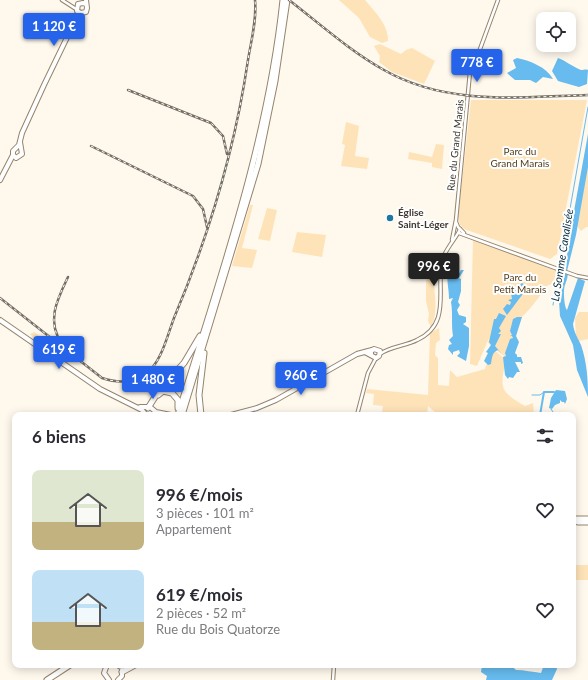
<!DOCTYPE html>
<html lang="fr">
<meta charset="utf-8">
<style>
:root{--surface:#fff;--page:#f2f2f3;--text:#2b2b33;--muted:#7c7c81;--accent:#2563eb}
body{margin:0;font-family:Lato,sans-serif;background:var(--page);color:var(--text);height:100vh;display:flex;flex-direction:column;font-size:15px;white-space:nowrap}
*{box-sizing:border-box;margin:0}
p{font-size:13px;color:var(--muted)}
.icon{flex:none;width:22px;height:22px;fill:none;stroke:currentColor;stroke-width:2;stroke-linecap:round;stroke-linejoin:round}
.map{position:relative;flex:1;overflow:hidden}
.panel{position:absolute;left:12px;top:412px;width:564px;height:256px;display:flex;flex-direction:column;background:var(--surface);border-radius:8px;box-shadow:0 2px 10px #0003}
.panel>*{flex:none}
.controls{position:absolute;left:536px;top:12px;display:grid;gap:8px}
.controls a{display:grid;place-items:center;width:40px;height:40px;border-radius:8px;background:var(--surface);box-shadow:0 2px 10px #0003;font-size:20px}
.price{position:absolute;translate:-50% -34px;padding:0 9px;border-radius:4px;background:var(--accent);color:#fff;font-size:13px;line-height:26px;filter:drop-shadow(0 1px 2px #0008)}
.price::after{content:'';position:absolute;left:50%;top:24px;width:12px;height:9px;margin-left:-6px;background:inherit;clip-path:polygon(0 0,100% 0,50% 100%)}
.price.active{background:#222;color:#fff}
ul{padding:0;list-style:none}
li{display:flex;align-items:center;gap:12px;height:100px;padding:0 20px}
li span{display:grid;place-items:center;flex:none;width:112px;height:80px;border-radius:8px;color:#555}
li>.icon{margin-inline-start:auto}
span .icon{width:48px;height:48px;fill:#fffc;stroke-width:1}
li b{font-size:17px}
h2{display:flex;justify-content:space-between;align-items:center;height:48px;padding:0 20px;font-size:17px}
.map>svg:first-child{display:block}
.green{fill:#fee3b9}
.water{fill:#67bbee}
.lines{fill:none;stroke-linecap:round;stroke-linejoin:round}
.stream{stroke:#67bbee;stroke-width:1}
.canal{stroke:#67bbee;stroke-width:2}
.minor-casing{stroke:#94846d;stroke-width:4.5}
.major-casing{stroke:#94846d;stroke-width:6}
.highway-casing{stroke:#94846d;stroke-width:7}
.minor{stroke:#fff;stroke-width:2.5}
.major{stroke:#fff;stroke-width:4}
.highway{stroke:#fff;stroke-width:5}
.rail-casing{stroke:#746e64;stroke-width:2.5}
.rail{stroke:#fff;stroke-width:1;stroke-dasharray:3;stroke-linecap:butt}
.poi-dot{fill:#1d76a5;stroke:#fff;stroke-width:1.5}
.labels{text-anchor:middle;stroke-width:4;stroke-linejoin:round;paint-order:stroke}
.street-label{font-size:10px;fill:#3e382e;stroke:#fff}
.park-label{font-size:10px;fill:#503d1b;stroke:#fff}
.poi-label{font-size:10px;font-weight:bold;fill:#3e382e;stroke:#fff;text-anchor:start}
.water-label{font-size:11px;font-style:italic;fill:#0b3145;stroke:#fff}
</style>
<div class="map">
<svg width="588" height="680" viewBox="0 0 588 680">
<rect width="100%" height="100%" fill="#fef8ed"/>
<g class="green">
<path d="M 339,0 L 365,0 C 374,11 389,25 388,41 L 382,43 L 370,37 L 359,18 Z"/>
<polygon points="380,44 401,54 406,50 412,48 435,61 424,84 392,72 379,62 380,56 374,46"/>
<polygon points="471,100 587,100 557,254 550,259 464,229 460,225 458,217"/>
<polygon points="346,122 359,126 355,156 369,158 367,169 341,166 345,145 342,144"/>
<polygon points="436,144 444,145 442,169 432,167 432,163 408,159 409,152 432,157"/>
<polygon points="588,164 588,227 586,227 581,231 577,226"/>
<polygon points="250,205 253,205 242,248 257,250 252,268 232,266"/>
<polygon points="267,208 277,210 270,241 258,239"/>
<polygon points="297,232 326,235 322,257 292,252"/>
<path d="M 473,240 L 557,271 L 554,284 L 548,285 C 539,297 528,313 517,321 L 510,361 L 488,343 L 489,338 L 477,366 L 470,364 Z"/>
<path d="M 428,279 L 434,284 C 435,299 438,313 431,327 L 428,321 L 429,314 L 426,301 L 426,280 Z"/>
<polygon points="579,312 588,312 588,339 579,341 576,336 575,318"/>
<path d="M 439,328 L 440,340 L 436,343 L 435,355 L 438,358 L 438,385 L 449,386 L 450,370 L 457,377 L 485,369 L 492,348 L 506,360 C 500,388 499,391 525,406 L 533,403 L 534,415 L 482,415 L 480,413 L 474,415 L 438,415 L 428,406 L 427,415 L 382,412 L 383,406 L 373,405 L 374,394 L 366,393 L 367,389 L 428,395 L 430,333 Z"/>
<polygon points="34,332 68,357 68,364 44,349 30,334"/>
<polygon points="574,565 588,565 588,580 573,580"/>
</g>
<g class="water">
<path d="M 517,58 C 531,61 546,67 553,79 L 543,77 L 536,83 L 530,80 L 515,80 L 507,73 L 516,68 L 513,60 Z"/>
<path d="M 558,58 C 564,60 577,69 581,70 C 584,70 586,69 588,70 L 587,84 L 579,87 L 558,81 L 552,71 Z"/>
<path d="M 588,134 L 588,167 L 576,235 L 567,271 C 569,277 566,281 565,285 C 563,289 564,307 567,310 L 578,278 L 585,281 L 573,324 C 574,333 578,338 581,345 C 587,362 588,380 588,397 L 577,370 L 573,345 L 560,316 L 559,301 L 563,285 L 562,283 L 566,271 L 568,244 Z"/>
<path d="M 448,268 L 452,269 L 454,272 L 451,276 L 456,279 L 461,270 L 464,270 L 459,278 L 461,279 L 461,291 L 458,302 L 460,305 L 457,310 L 459,315 L 466,317 L 466,322 L 463,324 L 469,328 L 469,346 L 466,361 L 457,356 L 460,353 L 459,350 L 453,352 L 453,355 L 448,349 L 449,345 L 452,344 L 449,340 L 453,336 C 451,325 453,312 451,302 L 453,298 L 449,299 C 449,288 446,281 448,268 Z"/>
<polygon points="522,283 528,287 507,315 503,309 507,304 510,305 511,302 508,300 512,299 511,293"/>
<path d="M 499,313 L 506,316 L 499,328 L 501,331 L 498,334 L 501,334 L 495,346 L 502,354 L 498,350 C 492,352 492,358 491,364 L 488,365 L 484,361 L 488,353 L 486,352 L 491,345 L 489,342 L 494,319 L 496,319 Z"/>
<polygon points="517,317 522,317 516,336 519,342 515,353 517,355 517,357 521,357 523,363 521,364 521,362 515,362 520,372 517,372 513,378 509,377 508,379 505,375 503,357 506,356 505,353 510,339 513,338 512,336 510,336 512,335 510,331 513,319"/>
<polygon points="556,390 565,391 567,399 565,404 564,402 562,402 560,400 560,403 555,405 552,409 549,408 551,398"/>
<path d="M 482,665 C 492,665 509,662 516,670 C 524,670 533,672 541,673 L 544,665 L 556,665 L 557,669 L 552,680 L 486,680 L 487,676 L 481,672 Z"/>
</g>
<g class="lines">
<g class="stream">
<polyline points="553,305 588,107"/>
<polyline points="532,395 540,395 544,392"/>
<polyline points="551,409 555,415"/>
</g>
<polyline class="canal" points="540,415 544,392 554,392"/>
<defs>
<g id="minor">
<polyline points="62,0 76,9"/>
<polyline points="467,70 476,60 498,0"/>
<polyline points="467,70 471,72 471,68"/>
<polyline points="456,222 458,227 464,233"/>
<polyline points="459,233 577,276 588,278"/>
<polyline points="452,240 456,220 470,72"/>
<path d="M 380,354 C 391,346 406,346 417,340 C 452,324 436,289 442,261 C 445,249 458,236 460,229"/>
<polyline points="357,415 368,373 376,358"/>
<polyline points="333,680 334,665"/>
</g>
<g id="major">
<polyline points="86,0 87,8 86,12 81,13 77,11 78,4 83,3 86,4"/>
<polyline points="20,142 22,154 16,158 13,155 13,151 19,145 22,133 44,85 74,23 81,13"/>
<polyline points="0,180 13,155"/>
<polyline points="0,320 100,389 142,410 146,415"/>
<polyline points="365,352 376,358 379,356 380,351 374,349 371,351 371,355"/>
<polyline points="140,407 150,407 156,412 171,415"/>
<polyline points="196,415 201,415"/>
<polyline points="231,415 257,408 276,400 357,354 372,350"/>
<polyline points="107,665 104,673 109,680"/>
<polyline points="118,680 122,676 122,670"/>
</g>
<g id="highway">
<polyline points="158,395 163,391 172,393 178,400 178,408"/>
<polyline points="148,408 160,389 184,363 200,336"/>
<path d="M 178,415 C 220,278 268,143 283,0"/>
<polyline points="182,415 258,164 275,81 287,0"/>
<polyline points="201,415 199,395 204,353"/>
<polyline points="573,519 588,519"/>
<polyline points="578,522 588,522"/>
<polyline points="120,666 130,665"/>
<polyline points="122,672 135,665"/>
<polyline points="47,680 70,665"/>
</g>
</defs>
<use href="#minor" class="minor-casing"/>
<use href="#major" class="major-casing"/>
<use href="#highway" class="highway-casing"/>
<use href="#minor" class="minor"/>
<use href="#major" class="major"/>
<use href="#highway" class="highway"/>
<defs>
<g id="rail">
<path d="M 289,0 C 320,24 350,51 384,70 C 447,106 518,97 588,95"/>
<polyline points="128,90 211,123 223,136 227,154"/>
<polyline points="91,146 193,196 203,209 207,227"/>
<path d="M 0,298 L 102,378 C 120,384 139,383 152,368 C 163,355 168,334 174,318 C 209,235 235,149 248,60 C 251,41 257,20 255,0"/>
<path d="M 62,344 C 46,321 57,300 68,277"/>
</g>
</defs>
<use href="#rail" class="rail-casing"/>
<use href="#rail" class="rail"/>
</g>
<circle class="poi-dot" cx="390" cy="218" r="4"/>
<g class="labels">
<g class="street-label">
<text transform="translate(455 145) rotate(-84)" y="4">Rue du Grand Marais</text>
</g>
<g class="park-label">
<text x="520" y="155">Parc du<tspan x="520" dy="12">Grand Marais</tspan></text>
<text x="520" y="281">Parc du<tspan x="520" dy="12">Petit Marais</tspan></text>
</g>
<g class="poi-label">
<text x="398" y="216">Église<tspan x="398" dy="12">Saint-Léger</tspan></text>
</g>
<g class="water-label">
<text transform="translate(562 255) rotate(-81)" y="4">La Somme Canalisée</text>
</g>
</g>
</svg>
<div class="controls">
<a><svg class="icon" aria-label="locate" viewBox="0 0 24 24"><circle cx="12" cy="12" r="6"/><path d="M12 2v4M12 18v4M2 12h4M18 12h4"/></svg></a>
</div>
<b class="price" style="left:54px;top:47px">1 120 €</b>
<b class="price" style="left:477px;top:83px">778 €</b>
<b class="price active" style="left:434px;top:287px">996 €</b>
<b class="price" style="left:59px;top:370px">619 €</b>
<b class="price" style="left:301px;top:396px">960 €</b>
<b class="price" style="left:153px;top:400px">1 480 €</b>
<section class="panel">
<h2>6 biens<svg class="icon" aria-label="filters" viewBox="0 0 24 24"><path d="M4 7h16M4 17h16"/><circle cx="9" cy="7" r="2"/><circle cx="15" cy="17" r="2"/></svg></h2>
<ul>
<li><span style="background:linear-gradient(#dfe7d0 65%,#c2b280 0)"><svg class="icon" aria-label="home" viewBox="0 0 24 24"><path d="M3 11l9-7 9 7M6 9v11h12V9"/></svg></span><div><b>996 €/mois</b><p>3 pièces · 101 m²</p><p>Appartement</p></div><svg class="icon" aria-label="heart" viewBox="0 0 24 24"><path d="M12 20l-8-8c-3-5 5-10 8-4 3-6 11-1 8 4z"/></svg></li>
<li><span style="background:linear-gradient(#bfe0f5 65%,#c2b280 0)"><svg class="icon" aria-label="home" viewBox="0 0 24 24"><path d="M3 11l9-7 9 7M6 9v11h12V9"/></svg></span><div><b>619 €/mois</b><p>2 pièces · 52 m²</p><p>Rue du Bois Quatorze</p></div><svg class="icon" aria-label="heart" viewBox="0 0 24 24"><path d="M12 20l-8-8c-3-5 5-10 8-4 3-6 11-1 8 4z"/></svg></li>
</ul>
</section>
</div>
